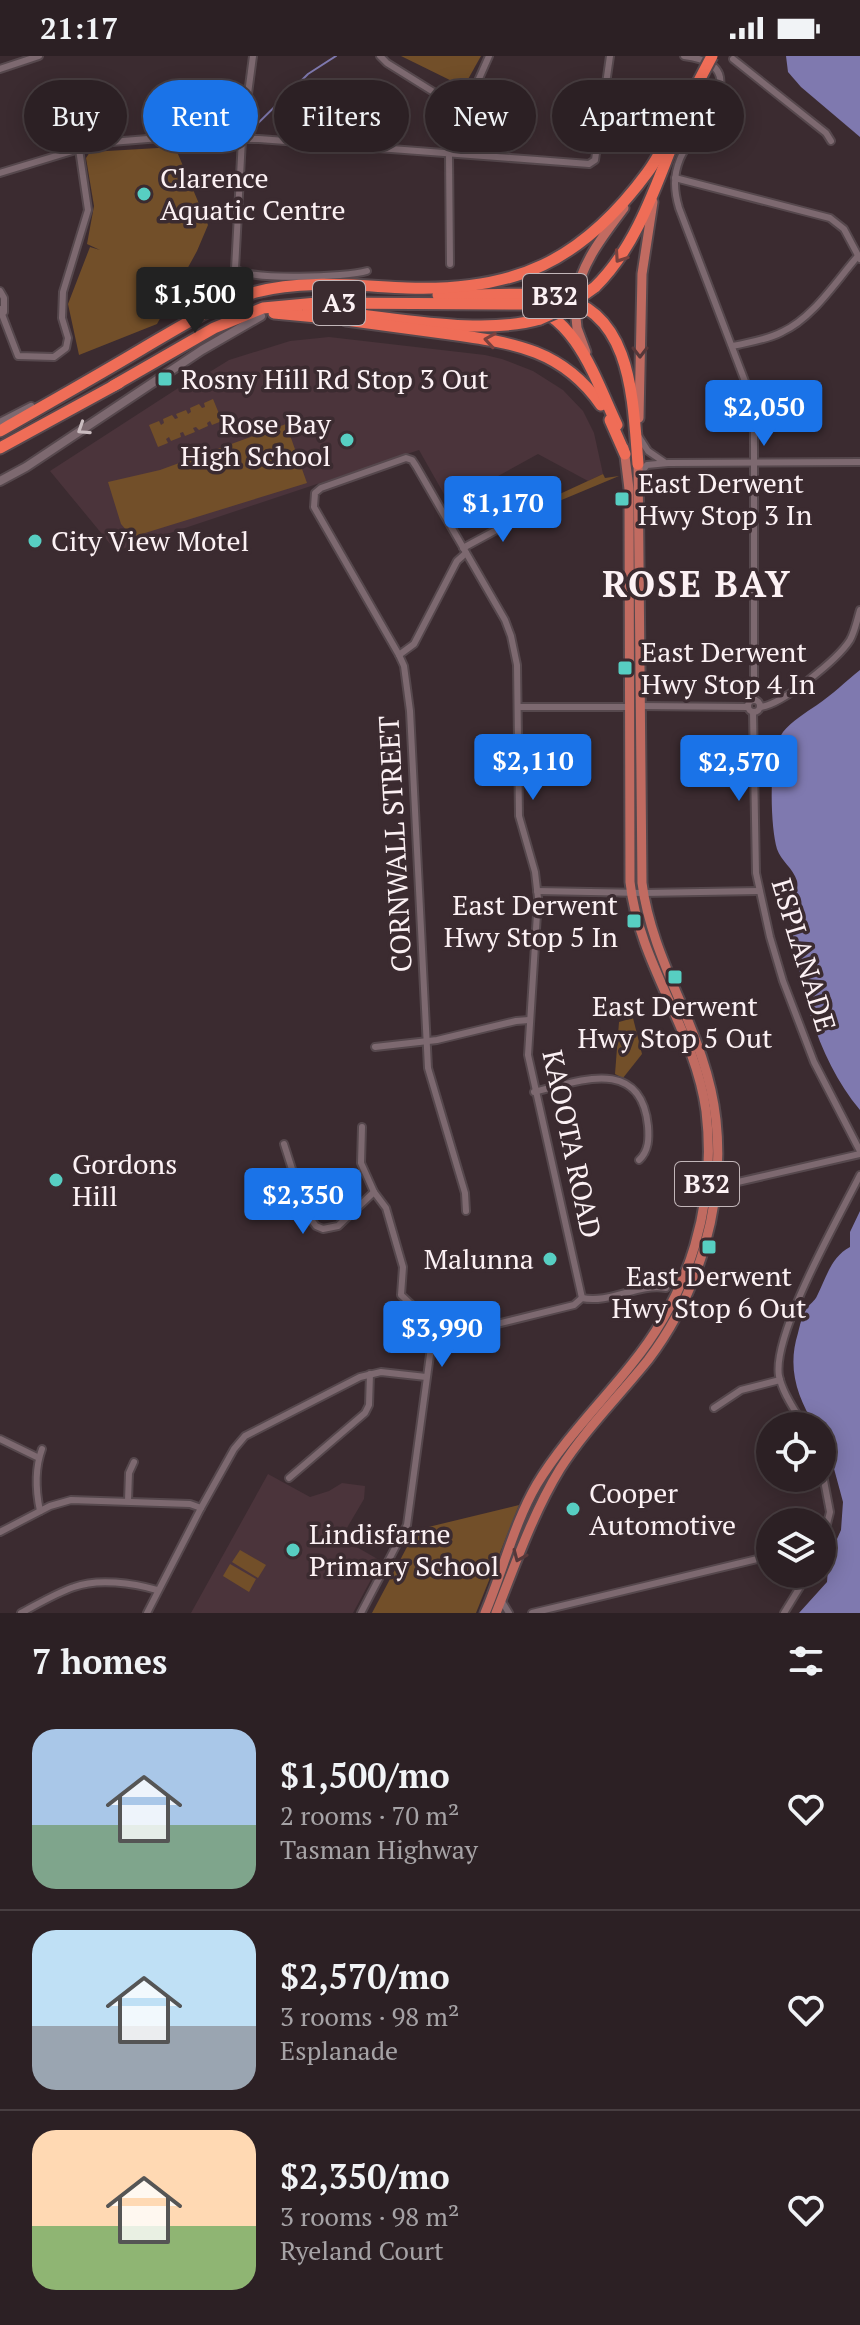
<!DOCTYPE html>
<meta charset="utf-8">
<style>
:root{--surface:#2c2024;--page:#382d31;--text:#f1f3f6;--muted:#a6a3a6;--line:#483e41;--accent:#1a73e8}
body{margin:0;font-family:"PT Serif",serif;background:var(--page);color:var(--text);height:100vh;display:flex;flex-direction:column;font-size:30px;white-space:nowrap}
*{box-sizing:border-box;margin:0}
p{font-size:26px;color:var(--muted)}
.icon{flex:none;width:44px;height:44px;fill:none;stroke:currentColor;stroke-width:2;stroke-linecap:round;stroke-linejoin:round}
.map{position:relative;height:1557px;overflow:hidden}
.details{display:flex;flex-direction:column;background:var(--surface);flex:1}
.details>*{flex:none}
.banner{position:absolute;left:24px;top:24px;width:812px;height:72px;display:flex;gap:16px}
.tools{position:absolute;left:756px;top:1356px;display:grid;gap:16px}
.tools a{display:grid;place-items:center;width:80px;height:80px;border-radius:50%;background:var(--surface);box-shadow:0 4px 20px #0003,0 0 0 2px var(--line);font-size:40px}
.price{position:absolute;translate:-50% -68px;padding:0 18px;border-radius:8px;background:var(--accent);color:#fff;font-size:26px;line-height:52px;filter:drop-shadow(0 2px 4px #0008)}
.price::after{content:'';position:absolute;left:50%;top:48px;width:24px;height:18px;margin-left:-12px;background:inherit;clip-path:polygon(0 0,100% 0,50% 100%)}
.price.on{background:#222;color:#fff}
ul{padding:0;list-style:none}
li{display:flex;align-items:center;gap:24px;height:200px;padding:0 32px}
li+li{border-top:2px solid var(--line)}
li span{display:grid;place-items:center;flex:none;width:224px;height:160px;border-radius:24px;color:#555}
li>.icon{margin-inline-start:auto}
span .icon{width:96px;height:96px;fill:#fffc;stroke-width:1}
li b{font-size:34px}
h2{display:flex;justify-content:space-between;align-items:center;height:96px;padding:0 32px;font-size:34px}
.chip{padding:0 28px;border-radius:36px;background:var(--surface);box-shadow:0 4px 20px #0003,0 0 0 2px var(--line);font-size:28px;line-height:72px}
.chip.on{background:var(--accent);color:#fff}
.status{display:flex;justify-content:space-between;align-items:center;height:56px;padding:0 40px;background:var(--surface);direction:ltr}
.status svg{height:22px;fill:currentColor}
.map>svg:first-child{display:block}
.built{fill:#4b343b}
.green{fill:#724f29}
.water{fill:#7f79af}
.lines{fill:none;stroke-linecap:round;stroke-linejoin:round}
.stream{stroke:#7f79af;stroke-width:2}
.street-casing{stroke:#56484d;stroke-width:10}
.secondary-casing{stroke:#56484d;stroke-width:12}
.primary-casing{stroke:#56484d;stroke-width:13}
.highway-casing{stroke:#56484d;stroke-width:15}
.street{stroke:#7d6970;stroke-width:6}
.secondary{stroke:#7d6970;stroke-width:8}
.primary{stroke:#c16b61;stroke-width:9}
.highway{stroke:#ef6d57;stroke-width:11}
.highway-bridge-casing{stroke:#56484d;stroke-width:15;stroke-linecap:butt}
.highway-bridge{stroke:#ef6d57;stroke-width:11}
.oneway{stroke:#7a423e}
.oneway2{stroke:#56383a}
.oneway3{stroke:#c9bbbf}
.poi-dot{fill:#57cec2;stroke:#3b2b30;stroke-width:3}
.labels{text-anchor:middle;stroke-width:7;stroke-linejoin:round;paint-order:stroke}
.shield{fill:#3b2b30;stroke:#c2b6b9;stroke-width:2}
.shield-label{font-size:26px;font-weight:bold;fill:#fcf1f4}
.poi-label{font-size:28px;fill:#fcf1f4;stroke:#3b2b30;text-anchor:start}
.street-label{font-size:28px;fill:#fcf1f4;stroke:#3b2b30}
.district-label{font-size:36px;font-weight:bold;letter-spacing:2px;fill:#fcf1f4;stroke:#3b2b30}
</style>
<div class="status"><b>21:17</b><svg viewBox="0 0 49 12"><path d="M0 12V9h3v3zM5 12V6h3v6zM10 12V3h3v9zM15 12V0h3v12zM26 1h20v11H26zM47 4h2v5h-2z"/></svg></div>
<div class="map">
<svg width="860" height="1557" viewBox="0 0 860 1557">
<rect width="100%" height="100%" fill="#3b2b30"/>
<g class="built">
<polygon points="329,281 485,299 502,303 533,315 563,334 583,355 594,377 603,418 588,425 538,398 449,447 419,394 116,495 50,415 186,327 200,322 229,304 290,285"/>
<polygon points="268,1418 310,1441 329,1435 342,1427 365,1430 364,1443 341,1482 381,1505 353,1557 191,1557"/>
</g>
<g class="green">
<polygon points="401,0 481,0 467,25 460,29"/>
<polygon points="175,91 208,169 197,195 157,268 79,299 68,248 90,191 100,194 87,188 94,150 86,102 90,96"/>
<polygon points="213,343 222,365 212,369 210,365 207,367 208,370 199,374 196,371 193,372 195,376 185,380 183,376 180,377 181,381 171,385 169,381 166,383 168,387 158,391 149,369 159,365 161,369 164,367 163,363 172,359 175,363 178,362 176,358 186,354 188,358 191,356 190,352 199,348 202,352 205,351 204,347"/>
<polygon points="286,368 307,427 132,481 121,468 108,426 160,414"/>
<polygon points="603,418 605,422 619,420 540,453 538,448"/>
<polygon points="633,962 642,998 623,1022 615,1018 619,966"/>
<polygon points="519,1449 476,1557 372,1557 416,1474"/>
<polygon points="240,1494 266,1509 258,1522 232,1506"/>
<polygon points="230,1508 256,1523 249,1536 223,1520"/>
</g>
<g class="water">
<polygon points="786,0 860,0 860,81 801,31 788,16"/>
<path d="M 860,614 L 860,1054 C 813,998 796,917 789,847 C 794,840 799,834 797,825 C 793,812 781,805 777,793 C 770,770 768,696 783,676 C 792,665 805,657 817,649 C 832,639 846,625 860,614 Z"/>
<path d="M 860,1155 L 860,1557 L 799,1557 L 827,1526 L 829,1501 L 841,1474 L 843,1446 L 833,1409 L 822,1381 L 822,1370 L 815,1370 C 797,1340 787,1312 798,1277 C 800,1269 802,1260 806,1254 C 809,1248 815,1245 817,1240 C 826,1222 831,1201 850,1191 L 850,1176 Z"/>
</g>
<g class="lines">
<polyline class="stream" points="250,75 308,18 336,0"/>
<defs>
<g id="street">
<path d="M 253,0 L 242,83 L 235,213 C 250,225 347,221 367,215"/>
<polyline points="380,0 387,7 464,55"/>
<path d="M 684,0 C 761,10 694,68 680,103 C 673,120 674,135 679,152 L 754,349 L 754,644"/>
<polyline points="733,3 826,77 831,85"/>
<polyline points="0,13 39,0"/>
<polyline points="0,117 79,93 111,86 160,82 259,83 589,108 595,104 610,0"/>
<polyline points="675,122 830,162 844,173 860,203"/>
<polyline points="450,208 449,98 455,77 489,0"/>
<polyline points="0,235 4,242 4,256"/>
<polyline points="0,253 18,300 54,301 66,292 68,282 62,262 63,236 88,154 79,93"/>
<path d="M 733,290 C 749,286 767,284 782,276 C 813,262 836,225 858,200"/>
<polyline points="639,381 648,395 664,406"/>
<polyline points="640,417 647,409 668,407 860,406"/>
<polyline points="463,492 528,457"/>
<polyline points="399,599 414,588 457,505 466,497"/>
<circle cx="754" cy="650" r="6"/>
<polyline points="639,650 748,651"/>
<polyline points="518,651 630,651"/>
<path d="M 760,651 C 782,649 838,603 850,584 C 855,575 857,564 860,554"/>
<polyline points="753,656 756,817 770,881 783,925 814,1006 860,1095"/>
<polyline points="537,835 643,837 759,835"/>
<polyline points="375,991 437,984 516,965 529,964"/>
<path d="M 534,1036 C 579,1025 641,1000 648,1070 C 649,1082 649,1095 639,1104"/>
<polyline points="284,1088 306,1157 316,1170 323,1173 338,1170 374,1136"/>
<polyline points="716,1131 860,1098"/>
<polyline points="466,1155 465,1137 428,1012 410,655 404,610 399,599 314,451 315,437 321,432 406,402 412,404 416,410 505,564 511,580 517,609 519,760 535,816 538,842 528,999 582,1242"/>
<path d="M 432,1284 L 574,1249 L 582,1242 C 610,1248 638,1227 666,1232"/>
<polyline points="714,1352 741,1334 780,1324"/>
<path d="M 804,1370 C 795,1354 783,1338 779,1320 C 772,1278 839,1161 860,1119"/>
<polyline points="0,1383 39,1402"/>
<polyline points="822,1414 830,1456 822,1488"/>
<polyline points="289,1422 365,1357 369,1349 370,1318"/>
<polyline points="128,1445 129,1417 134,1406"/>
<path d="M 40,1455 C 36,1436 35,1412 42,1393"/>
<polyline points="0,1476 50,1450 71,1444 190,1448 201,1452"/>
<polyline points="501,1544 509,1557"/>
<path d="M 21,1557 C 38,1548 56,1537 74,1531 C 98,1522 133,1527 157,1534"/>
<polyline points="147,1557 201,1452 234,1393 245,1380 360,1321 381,1316 426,1321"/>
<polyline points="361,1557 407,1469 432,1284 428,1264 401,1239 403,1211 386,1152 374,1136 361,1107 362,1071"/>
<polyline points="532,1557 770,1500"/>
<polyline points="784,1557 808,1518"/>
</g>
<g id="secondary">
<polyline points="0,367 31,351"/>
<polyline points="0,425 26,411 202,294 261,260"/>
</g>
<g id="primary">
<path d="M 575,243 C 581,207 603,180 624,152"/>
<polyline points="575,251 577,272 586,296"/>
<polyline points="639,362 642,218 653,146"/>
<path d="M 485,1557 C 503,1515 514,1467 537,1428 C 563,1385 600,1348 631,1309 C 690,1237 717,1147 706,1055 C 695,974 639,908 630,826 L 629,433 L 624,392"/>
<path d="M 496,1557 C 515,1509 533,1457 560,1413 C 585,1374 619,1340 648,1304 C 699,1237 725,1148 716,1064 C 707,978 653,911 642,827 L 638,401"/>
</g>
<g id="highway">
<path d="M 595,231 C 637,190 656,129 678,74"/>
<path d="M 438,239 C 477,241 518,235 556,241 C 633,253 633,347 638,408"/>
<path d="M 308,254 C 378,257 475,282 540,263"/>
<polyline points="274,257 317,261"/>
<path d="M 346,264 C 381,269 415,273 450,278 C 513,287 562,293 601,349"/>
<path d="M 113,330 L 214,272 L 263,252 L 317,247 L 523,248 C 576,258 596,325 617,369"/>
<polyline points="610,364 625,398"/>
<path d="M 0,375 C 47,348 95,321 142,293 C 178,272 215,248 256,236 C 304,223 358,230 407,232 C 515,236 582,205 647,117 C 665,93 675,64 692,38"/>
<polyline points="0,392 119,327"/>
</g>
</defs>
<use href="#street" class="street-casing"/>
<use href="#secondary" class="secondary-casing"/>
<use href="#primary" class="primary-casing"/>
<use href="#highway" class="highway-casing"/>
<use href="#street" class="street"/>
<use href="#secondary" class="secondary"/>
<use href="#primary" class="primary"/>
<use href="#highway" class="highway"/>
<defs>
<g id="highway-bridge">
<polyline points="692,38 712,0"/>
<polyline points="540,263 567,251 595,231"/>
</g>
</defs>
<use href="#highway-bridge" class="highway-bridge-casing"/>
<use href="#highway-bridge" class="highway-bridge"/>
</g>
<defs><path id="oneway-chevron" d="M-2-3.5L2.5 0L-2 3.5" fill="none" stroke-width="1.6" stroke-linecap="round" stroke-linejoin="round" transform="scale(2)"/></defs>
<g class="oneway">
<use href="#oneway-chevron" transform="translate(620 201) rotate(124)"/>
<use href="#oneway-chevron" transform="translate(490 284) rotate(-171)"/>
</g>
<g class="oneway2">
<use href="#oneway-chevron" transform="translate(640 296) rotate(90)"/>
<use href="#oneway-chevron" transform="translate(519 1500) rotate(113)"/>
</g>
<use class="oneway3" href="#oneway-chevron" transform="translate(83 373) rotate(147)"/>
<g class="poi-dot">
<circle cx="144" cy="138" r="8"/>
<rect x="157" y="315" width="16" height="16" rx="4"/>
<circle cx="347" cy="384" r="8"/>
<rect x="614" y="435" width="16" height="16" rx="4"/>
<circle cx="35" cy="485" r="8"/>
<rect x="617" y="604" width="16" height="16" rx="4"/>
<rect x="626" y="857" width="16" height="16" rx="4"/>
<rect x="667" y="913" width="16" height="16" rx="4"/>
<circle cx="56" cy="1124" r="8"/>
<rect x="701" y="1183" width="16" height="16" rx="4"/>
<circle cx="550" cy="1203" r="8"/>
<circle cx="573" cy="1453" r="8"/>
<circle cx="293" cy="1494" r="8"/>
</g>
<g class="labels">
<g class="shield">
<rect x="523" y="218" width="64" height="44" rx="6"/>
<rect x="313" y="225" width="52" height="44" rx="6"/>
<rect x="675" y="1106" width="64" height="44" rx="6"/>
</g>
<g class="shield-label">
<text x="555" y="249">B32</text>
<text x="339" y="256">A3</text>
<text x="707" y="1137">B32</text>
</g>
<g class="poi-label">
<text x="160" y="132">Clarence<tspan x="160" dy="32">Aquatic Centre</tspan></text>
<text x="181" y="333">Rosny Hill Rd Stop 3 Out</text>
<text x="331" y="378" text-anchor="end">Rose Bay<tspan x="331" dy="32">High School</tspan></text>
<text x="638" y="437">East Derwent<tspan x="638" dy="32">Hwy Stop 3 In</tspan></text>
<text x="51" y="495">City View Motel</text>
<text x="641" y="606">East Derwent<tspan x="641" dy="32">Hwy Stop 4 In</tspan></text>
<text x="618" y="859" text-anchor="end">East Derwent<tspan x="618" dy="32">Hwy Stop 5 In</tspan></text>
<text x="675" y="960" text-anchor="middle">East Derwent<tspan x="675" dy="32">Hwy Stop 5 Out</tspan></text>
<text x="72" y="1118">Gordons<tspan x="72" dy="32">Hill</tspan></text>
<text x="534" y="1213" text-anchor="end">Malunna</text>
<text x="709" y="1230" text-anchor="middle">East Derwent<tspan x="709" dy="32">Hwy Stop 6 Out</tspan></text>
<text x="589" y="1447">Cooper<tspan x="589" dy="32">Automotive</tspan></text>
<text x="309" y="1488">Lindisfarne<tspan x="309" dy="32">Primary School</tspan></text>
</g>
<g class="street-label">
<text transform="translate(395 788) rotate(-93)" y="10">CORNWALL STREET</text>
<text transform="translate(804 899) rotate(73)" y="10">ESPLANADE</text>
<text transform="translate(572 1088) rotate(78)" y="10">KAOOTA ROAD</text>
</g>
<g class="district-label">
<text x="697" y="541">ROSE BAY</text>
</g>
</g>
</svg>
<div class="tools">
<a><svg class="icon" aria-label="locate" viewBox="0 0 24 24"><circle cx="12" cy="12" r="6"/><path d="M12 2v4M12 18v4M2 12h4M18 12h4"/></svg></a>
<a><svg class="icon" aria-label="layers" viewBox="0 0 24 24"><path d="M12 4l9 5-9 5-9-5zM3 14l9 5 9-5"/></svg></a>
</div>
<b class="price on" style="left:195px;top:279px">$1,500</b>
<b class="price" style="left:764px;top:392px">$2,050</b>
<b class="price" style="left:503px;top:488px">$1,170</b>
<b class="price" style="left:533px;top:746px">$2,110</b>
<b class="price" style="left:739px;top:747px">$2,570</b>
<b class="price" style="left:303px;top:1180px">$2,350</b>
<b class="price" style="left:442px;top:1313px">$3,990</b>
<div class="banner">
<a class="chip">Buy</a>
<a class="chip on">Rent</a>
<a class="chip">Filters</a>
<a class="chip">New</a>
<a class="chip">Apartment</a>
</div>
</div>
<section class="details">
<h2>7 homes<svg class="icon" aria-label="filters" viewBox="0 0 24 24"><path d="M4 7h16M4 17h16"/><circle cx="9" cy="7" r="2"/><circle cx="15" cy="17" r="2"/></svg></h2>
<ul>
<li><span style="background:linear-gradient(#a9c7e8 60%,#7fa58c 0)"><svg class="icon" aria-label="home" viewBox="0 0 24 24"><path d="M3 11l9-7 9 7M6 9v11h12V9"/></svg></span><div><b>$1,500/mo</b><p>2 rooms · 70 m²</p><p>Tasman Highway</p></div><svg class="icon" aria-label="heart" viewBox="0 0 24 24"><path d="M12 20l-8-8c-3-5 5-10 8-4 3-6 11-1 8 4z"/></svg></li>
<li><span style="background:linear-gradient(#bfe0f5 60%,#9aa5b1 0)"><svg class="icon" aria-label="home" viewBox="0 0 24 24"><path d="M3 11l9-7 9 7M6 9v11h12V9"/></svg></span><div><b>$2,570/mo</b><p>3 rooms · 98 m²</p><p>Esplanade</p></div><svg class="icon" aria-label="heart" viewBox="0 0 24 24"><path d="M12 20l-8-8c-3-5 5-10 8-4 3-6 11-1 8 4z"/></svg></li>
<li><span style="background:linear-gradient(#ffd9b3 60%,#8fb573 0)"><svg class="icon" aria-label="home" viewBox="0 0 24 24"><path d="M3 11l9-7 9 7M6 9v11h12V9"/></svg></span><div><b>$2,350/mo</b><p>3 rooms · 98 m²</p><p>Ryeland Court</p></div><svg class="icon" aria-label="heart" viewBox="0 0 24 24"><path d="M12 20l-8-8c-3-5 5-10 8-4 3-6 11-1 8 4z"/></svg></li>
</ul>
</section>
